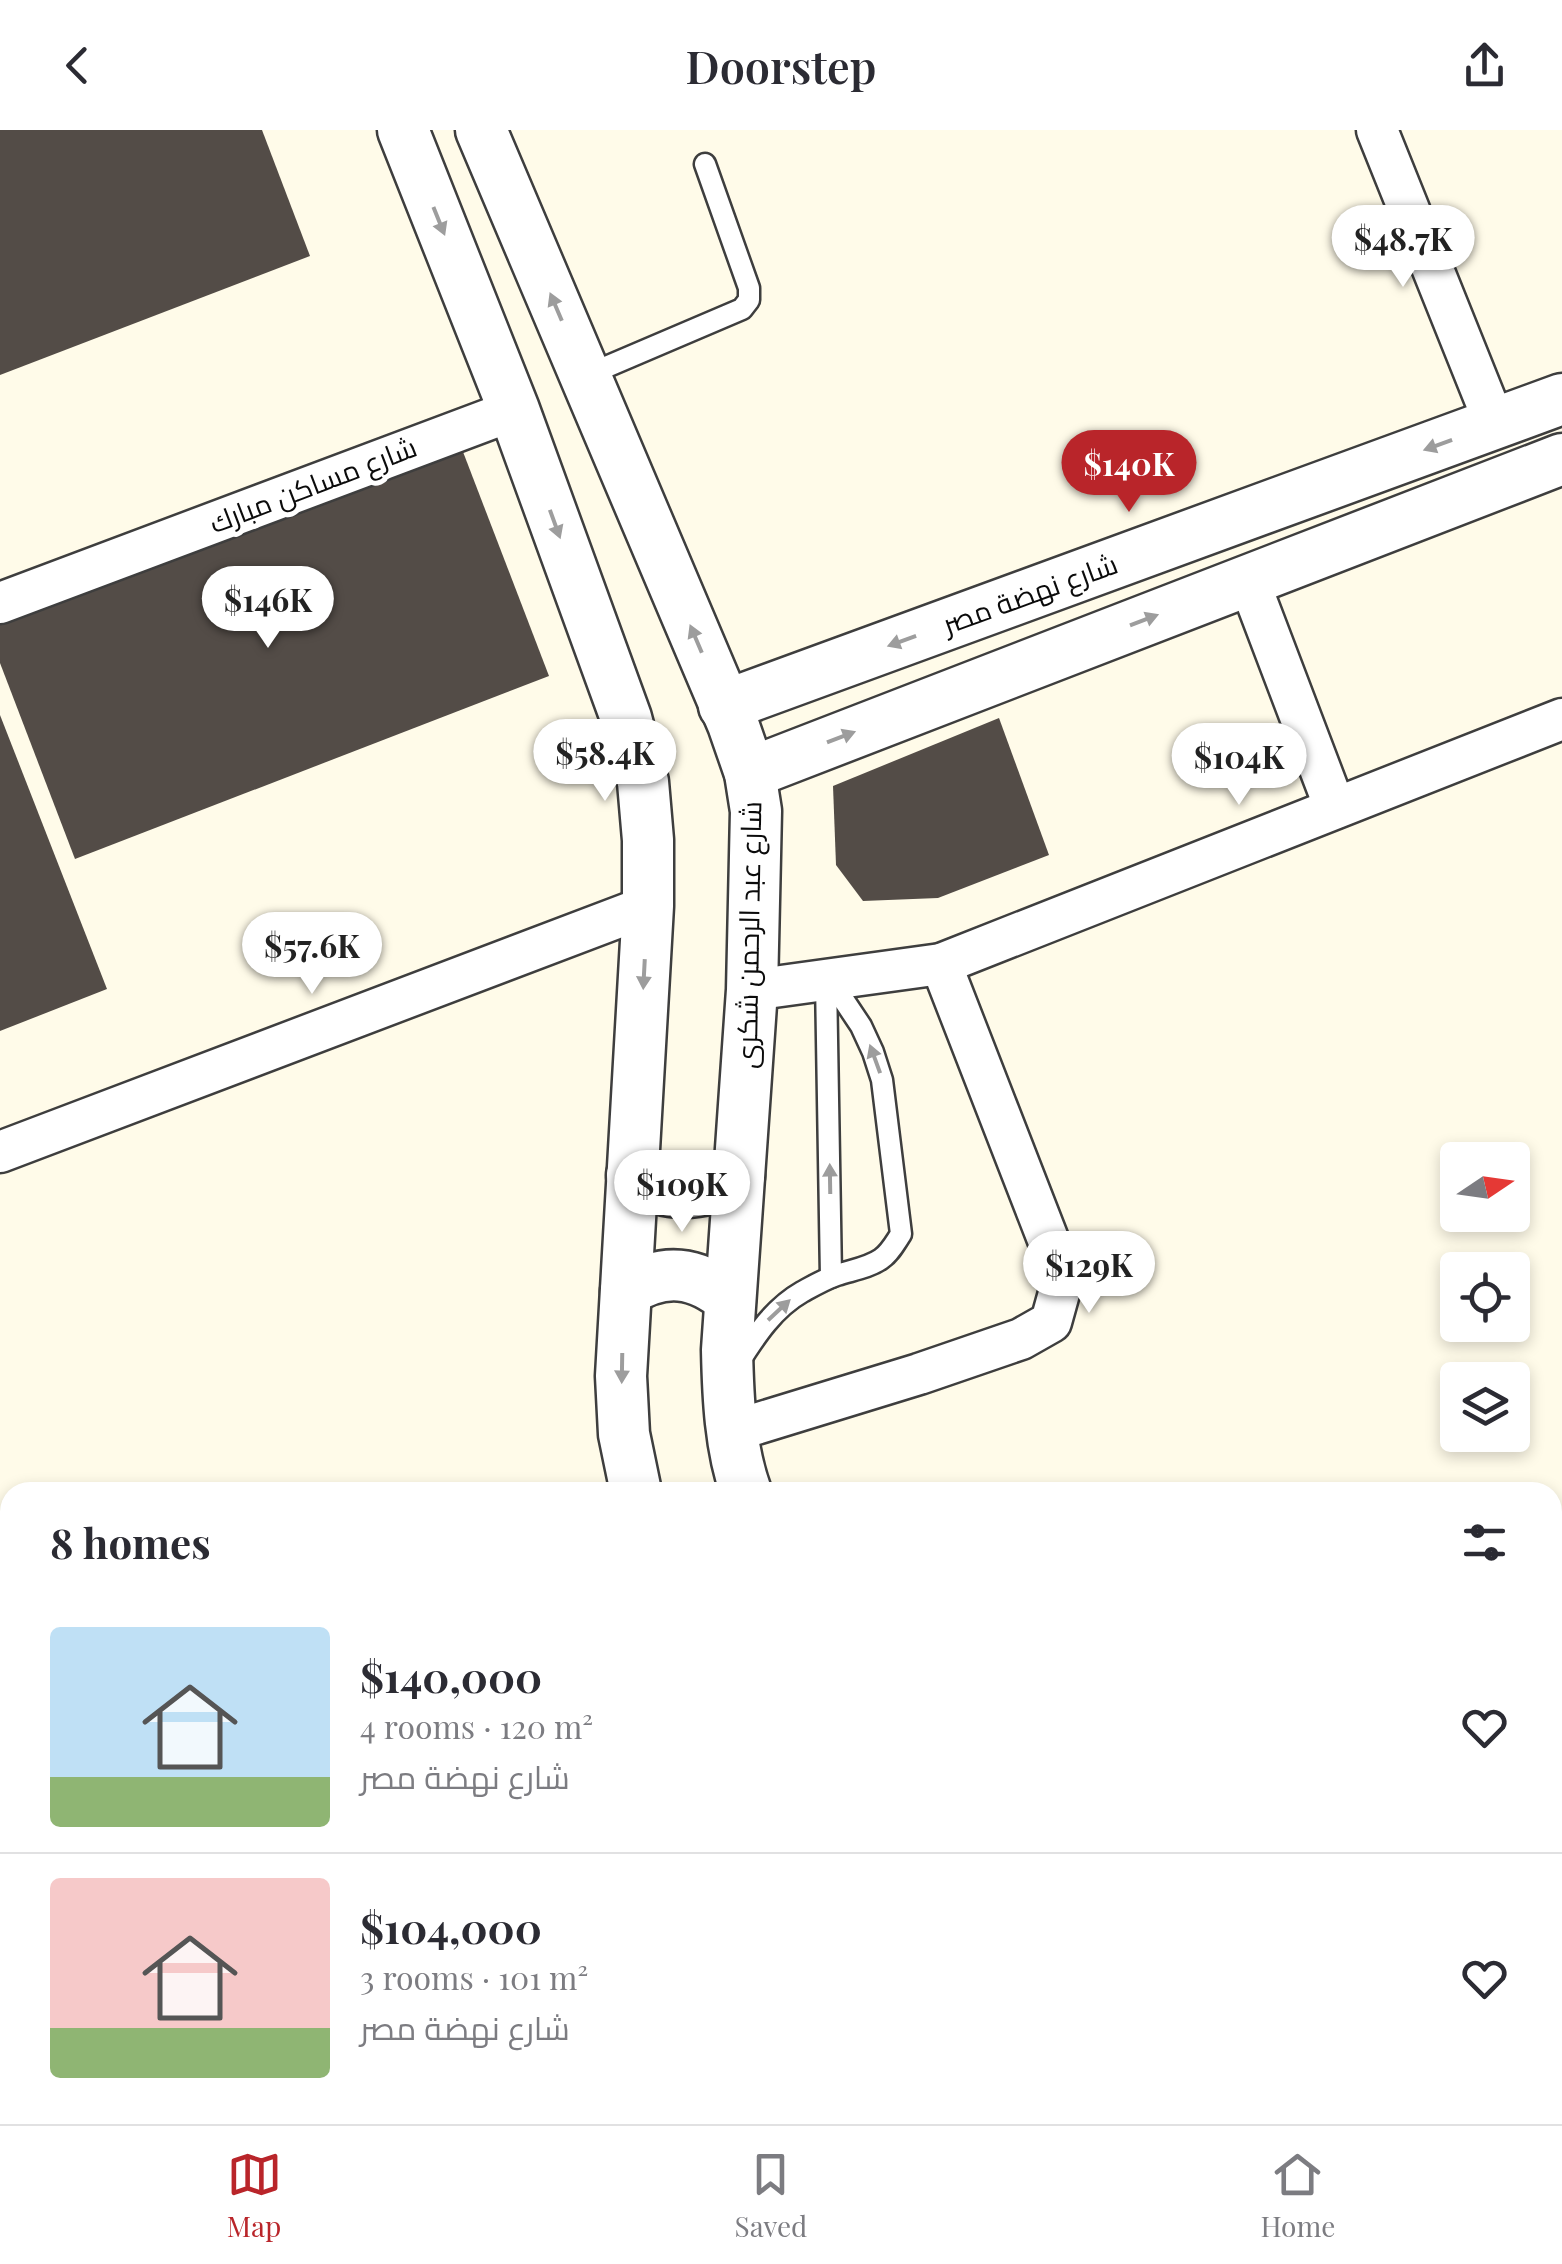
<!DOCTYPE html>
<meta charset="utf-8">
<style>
:root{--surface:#fff;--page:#f7f7f7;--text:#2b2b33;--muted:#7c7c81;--line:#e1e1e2;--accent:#b9252a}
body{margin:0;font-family:"Playfair Display",Cairo,serif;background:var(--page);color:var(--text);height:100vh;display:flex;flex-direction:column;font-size:38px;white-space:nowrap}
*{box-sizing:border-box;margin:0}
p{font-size:32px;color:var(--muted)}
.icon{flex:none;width:55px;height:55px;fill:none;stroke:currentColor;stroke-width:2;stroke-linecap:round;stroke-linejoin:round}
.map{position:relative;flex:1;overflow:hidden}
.side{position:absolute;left:0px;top:1352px;width:1562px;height:642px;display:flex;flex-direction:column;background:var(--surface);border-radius:30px 30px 0 0;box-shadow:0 5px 15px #0003}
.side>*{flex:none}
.needle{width:65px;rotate:77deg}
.tools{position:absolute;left:1440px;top:1012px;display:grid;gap:20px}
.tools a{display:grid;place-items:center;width:90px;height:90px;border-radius:10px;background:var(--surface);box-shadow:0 5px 15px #0003;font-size:50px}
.price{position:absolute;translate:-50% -85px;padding:0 22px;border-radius:35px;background:#fff;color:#222;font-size:32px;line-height:65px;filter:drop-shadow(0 2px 5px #0008)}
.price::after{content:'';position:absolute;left:50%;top:60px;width:30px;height:22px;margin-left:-15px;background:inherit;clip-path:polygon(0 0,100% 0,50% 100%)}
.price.active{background:var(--accent);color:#fff}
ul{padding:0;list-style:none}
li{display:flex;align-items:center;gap:30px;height:250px;padding:0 50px}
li+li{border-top:2px solid var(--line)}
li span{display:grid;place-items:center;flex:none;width:280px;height:200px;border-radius:10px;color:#555}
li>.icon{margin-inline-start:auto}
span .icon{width:120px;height:120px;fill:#fffc;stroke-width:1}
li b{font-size:42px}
h2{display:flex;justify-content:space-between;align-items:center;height:120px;padding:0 50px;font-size:42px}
header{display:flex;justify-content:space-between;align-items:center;height:130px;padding:0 50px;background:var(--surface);font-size:45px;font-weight:600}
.dock{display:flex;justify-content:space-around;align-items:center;height:140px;border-top:2px solid var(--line);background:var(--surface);font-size:28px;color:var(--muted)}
.dock a{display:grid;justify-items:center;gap:5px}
.dock .active{color:var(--accent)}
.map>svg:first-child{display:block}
.industrial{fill:url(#industrial-furrows)}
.building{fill:#534c47}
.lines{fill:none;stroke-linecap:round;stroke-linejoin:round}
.service-casing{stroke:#3e3e3e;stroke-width:25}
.minor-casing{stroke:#3e3e3e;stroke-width:45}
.tertiary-casing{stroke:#3e3e3e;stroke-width:55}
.trunk-casing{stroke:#1c1c1c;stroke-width:60}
.service{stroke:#fff;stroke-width:20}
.minor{stroke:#fff;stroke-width:40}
.tertiary{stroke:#fff;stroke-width:50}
.trunk{stroke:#f5ba5a;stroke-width:55}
.oneway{fill:#9d9d9d}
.labels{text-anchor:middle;stroke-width:10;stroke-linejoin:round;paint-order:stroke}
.street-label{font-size:28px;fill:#0b0b0b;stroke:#fff}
</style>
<header><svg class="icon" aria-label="back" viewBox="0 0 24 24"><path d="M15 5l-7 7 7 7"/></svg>Doorstep<svg class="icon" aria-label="share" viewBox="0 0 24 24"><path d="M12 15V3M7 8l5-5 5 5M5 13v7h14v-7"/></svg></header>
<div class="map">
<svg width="1562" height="1994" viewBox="0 0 1562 1994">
<defs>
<pattern id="industrial-furrows" width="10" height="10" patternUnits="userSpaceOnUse" patternTransform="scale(2.5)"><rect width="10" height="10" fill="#e9dfea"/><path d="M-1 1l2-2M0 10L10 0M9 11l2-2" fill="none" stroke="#c6bec7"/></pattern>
</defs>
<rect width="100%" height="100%" fill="#fffbe9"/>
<polygon class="industrial" points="1562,1920 1562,1994 1361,1994 1386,1985 1552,1985 1553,1924"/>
<g class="building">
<polygon points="0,0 262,0 310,126 0,245"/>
<polygon points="460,314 549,546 75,729 0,533 0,491"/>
<polygon points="0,585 107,859 0,901"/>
<polygon points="999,588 1049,725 938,768 863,771 836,735 833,656"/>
</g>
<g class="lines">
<defs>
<g id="service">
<polyline points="585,246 742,179 749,170 749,158 705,34"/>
<polyline points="826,850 831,1147"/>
<path d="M 739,1232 C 756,1205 774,1178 802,1162 C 813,1156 825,1149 837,1145 C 852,1140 868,1138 881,1129 C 890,1123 895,1113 901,1104 L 882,950 L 873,922 L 861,896 L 845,872 L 826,850"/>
</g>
<g id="minor">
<polyline points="1377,0 1495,294"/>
<polyline points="1248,449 1335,678"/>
<polyline points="0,473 514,280"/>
<polyline points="752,860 941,834 1562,589"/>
<polyline points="0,1022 648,776"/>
<polyline points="733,1301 919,1244 1021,1209 1051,1192 1061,1156 1051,1117 941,834"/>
<polyline points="0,1588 10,1584"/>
<polyline points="0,1913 10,1940"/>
<polyline points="27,1985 30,1994"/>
<polyline points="216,1985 219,1994"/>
<polyline points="398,1985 401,1994"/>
<polyline points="598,1985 601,1994"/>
<polyline points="629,1994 656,1985"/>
</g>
<g id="tertiary">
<polyline points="403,0 514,280 626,588 643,652 648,710 648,776 621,1246 624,1304 636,1362"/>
<path d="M 481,0 L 733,594 L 750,643 L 756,681 L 752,860 L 727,1220 C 728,1266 730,1318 746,1362"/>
<polyline points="724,576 1562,269"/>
<polyline points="750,643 1562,329"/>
<path d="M 632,1045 C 668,1069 703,1066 739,1046"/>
<path d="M 626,1161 C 664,1137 696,1141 730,1169"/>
<polyline points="863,1985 866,1994"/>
<polyline points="977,1985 980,1994"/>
</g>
<g id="trunk">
<polyline points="1552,1803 1562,1799"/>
<polyline points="1552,1861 1562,1857"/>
<polyline points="1014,1994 1040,1985"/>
<polyline points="1183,1994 1208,1985"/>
</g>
</defs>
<use href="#service" class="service-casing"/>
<use href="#minor" class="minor-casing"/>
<use href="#tertiary" class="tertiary-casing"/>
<use href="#trunk" class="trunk-casing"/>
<use href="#service" class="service"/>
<use href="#minor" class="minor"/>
<use href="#tertiary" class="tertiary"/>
<use href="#trunk" class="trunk"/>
</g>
<defs><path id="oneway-solid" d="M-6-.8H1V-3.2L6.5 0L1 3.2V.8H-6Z" transform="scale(2.5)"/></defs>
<g class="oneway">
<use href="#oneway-solid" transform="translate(439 91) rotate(68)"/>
<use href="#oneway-solid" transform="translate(556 177) rotate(-113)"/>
<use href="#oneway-solid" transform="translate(1438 315) rotate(160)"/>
<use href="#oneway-solid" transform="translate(555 394) rotate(70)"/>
<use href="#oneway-solid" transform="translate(1144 490) rotate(-21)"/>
<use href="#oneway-solid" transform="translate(696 509) rotate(-113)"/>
<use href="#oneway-solid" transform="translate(902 511) rotate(160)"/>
<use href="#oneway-solid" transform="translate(841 607) rotate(-21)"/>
<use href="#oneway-solid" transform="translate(644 844) rotate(93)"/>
<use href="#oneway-solid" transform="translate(875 929) rotate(-110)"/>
<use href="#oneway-solid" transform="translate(830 1049) rotate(-91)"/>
<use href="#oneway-solid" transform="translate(779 1180) rotate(-43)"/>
<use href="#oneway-solid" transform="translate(622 1238) rotate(91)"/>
</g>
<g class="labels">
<g class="street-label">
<text transform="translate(313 355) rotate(-21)" y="10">شارع مساكن مبارك</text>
<text transform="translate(1030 464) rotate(-20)" y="10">شارع نهضة مصر</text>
<text transform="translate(749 805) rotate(-89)" y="10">شارع عبد الرحمن شكرى</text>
</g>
</g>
</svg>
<div class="tools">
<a><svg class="needle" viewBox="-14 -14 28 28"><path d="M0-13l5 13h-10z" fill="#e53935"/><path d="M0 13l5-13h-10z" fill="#7c7c81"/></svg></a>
<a><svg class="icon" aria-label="locate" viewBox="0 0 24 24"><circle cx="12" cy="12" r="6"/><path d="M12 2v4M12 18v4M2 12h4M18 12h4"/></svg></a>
<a><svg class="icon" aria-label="layers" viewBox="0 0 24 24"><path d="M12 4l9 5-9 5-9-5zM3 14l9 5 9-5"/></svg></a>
</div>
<b class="price" style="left:1403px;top:160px">$48.7K</b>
<b class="price active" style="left:1129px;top:385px">$140K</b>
<b class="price" style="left:268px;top:521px">$146K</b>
<b class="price" style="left:605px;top:674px">$58.4K</b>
<b class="price" style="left:1239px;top:678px">$104K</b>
<b class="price" style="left:312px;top:867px">$57.6K</b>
<b class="price" style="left:682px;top:1105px">$109K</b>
<b class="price" style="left:1089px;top:1186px">$129K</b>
<section class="side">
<h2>8 homes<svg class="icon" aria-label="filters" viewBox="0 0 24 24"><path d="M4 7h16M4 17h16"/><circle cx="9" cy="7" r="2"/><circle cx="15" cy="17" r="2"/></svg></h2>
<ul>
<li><span style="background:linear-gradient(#bfe0f5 75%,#8fb573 0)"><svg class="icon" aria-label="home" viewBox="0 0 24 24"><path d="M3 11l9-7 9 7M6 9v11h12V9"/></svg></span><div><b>$140,000</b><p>4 rooms · 120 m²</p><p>شارع نهضة مصر</p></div><svg class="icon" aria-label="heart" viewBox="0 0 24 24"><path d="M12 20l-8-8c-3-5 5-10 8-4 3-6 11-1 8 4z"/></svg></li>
<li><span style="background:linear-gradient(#f6c9c9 75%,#8fb573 0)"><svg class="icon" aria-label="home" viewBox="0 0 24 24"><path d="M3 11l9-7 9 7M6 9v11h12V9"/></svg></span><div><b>$104,000</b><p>3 rooms · 101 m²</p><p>شارع نهضة مصر</p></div><svg class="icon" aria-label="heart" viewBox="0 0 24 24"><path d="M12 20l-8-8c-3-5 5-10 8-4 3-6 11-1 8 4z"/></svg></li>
</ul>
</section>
</div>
<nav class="dock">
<a class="active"><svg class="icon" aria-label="map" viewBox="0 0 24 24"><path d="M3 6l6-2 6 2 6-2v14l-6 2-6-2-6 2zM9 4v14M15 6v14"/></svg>Map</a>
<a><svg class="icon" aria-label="saved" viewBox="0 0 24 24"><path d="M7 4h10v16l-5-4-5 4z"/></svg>Saved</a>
<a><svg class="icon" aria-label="home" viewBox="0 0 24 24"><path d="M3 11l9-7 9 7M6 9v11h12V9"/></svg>Home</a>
</nav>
